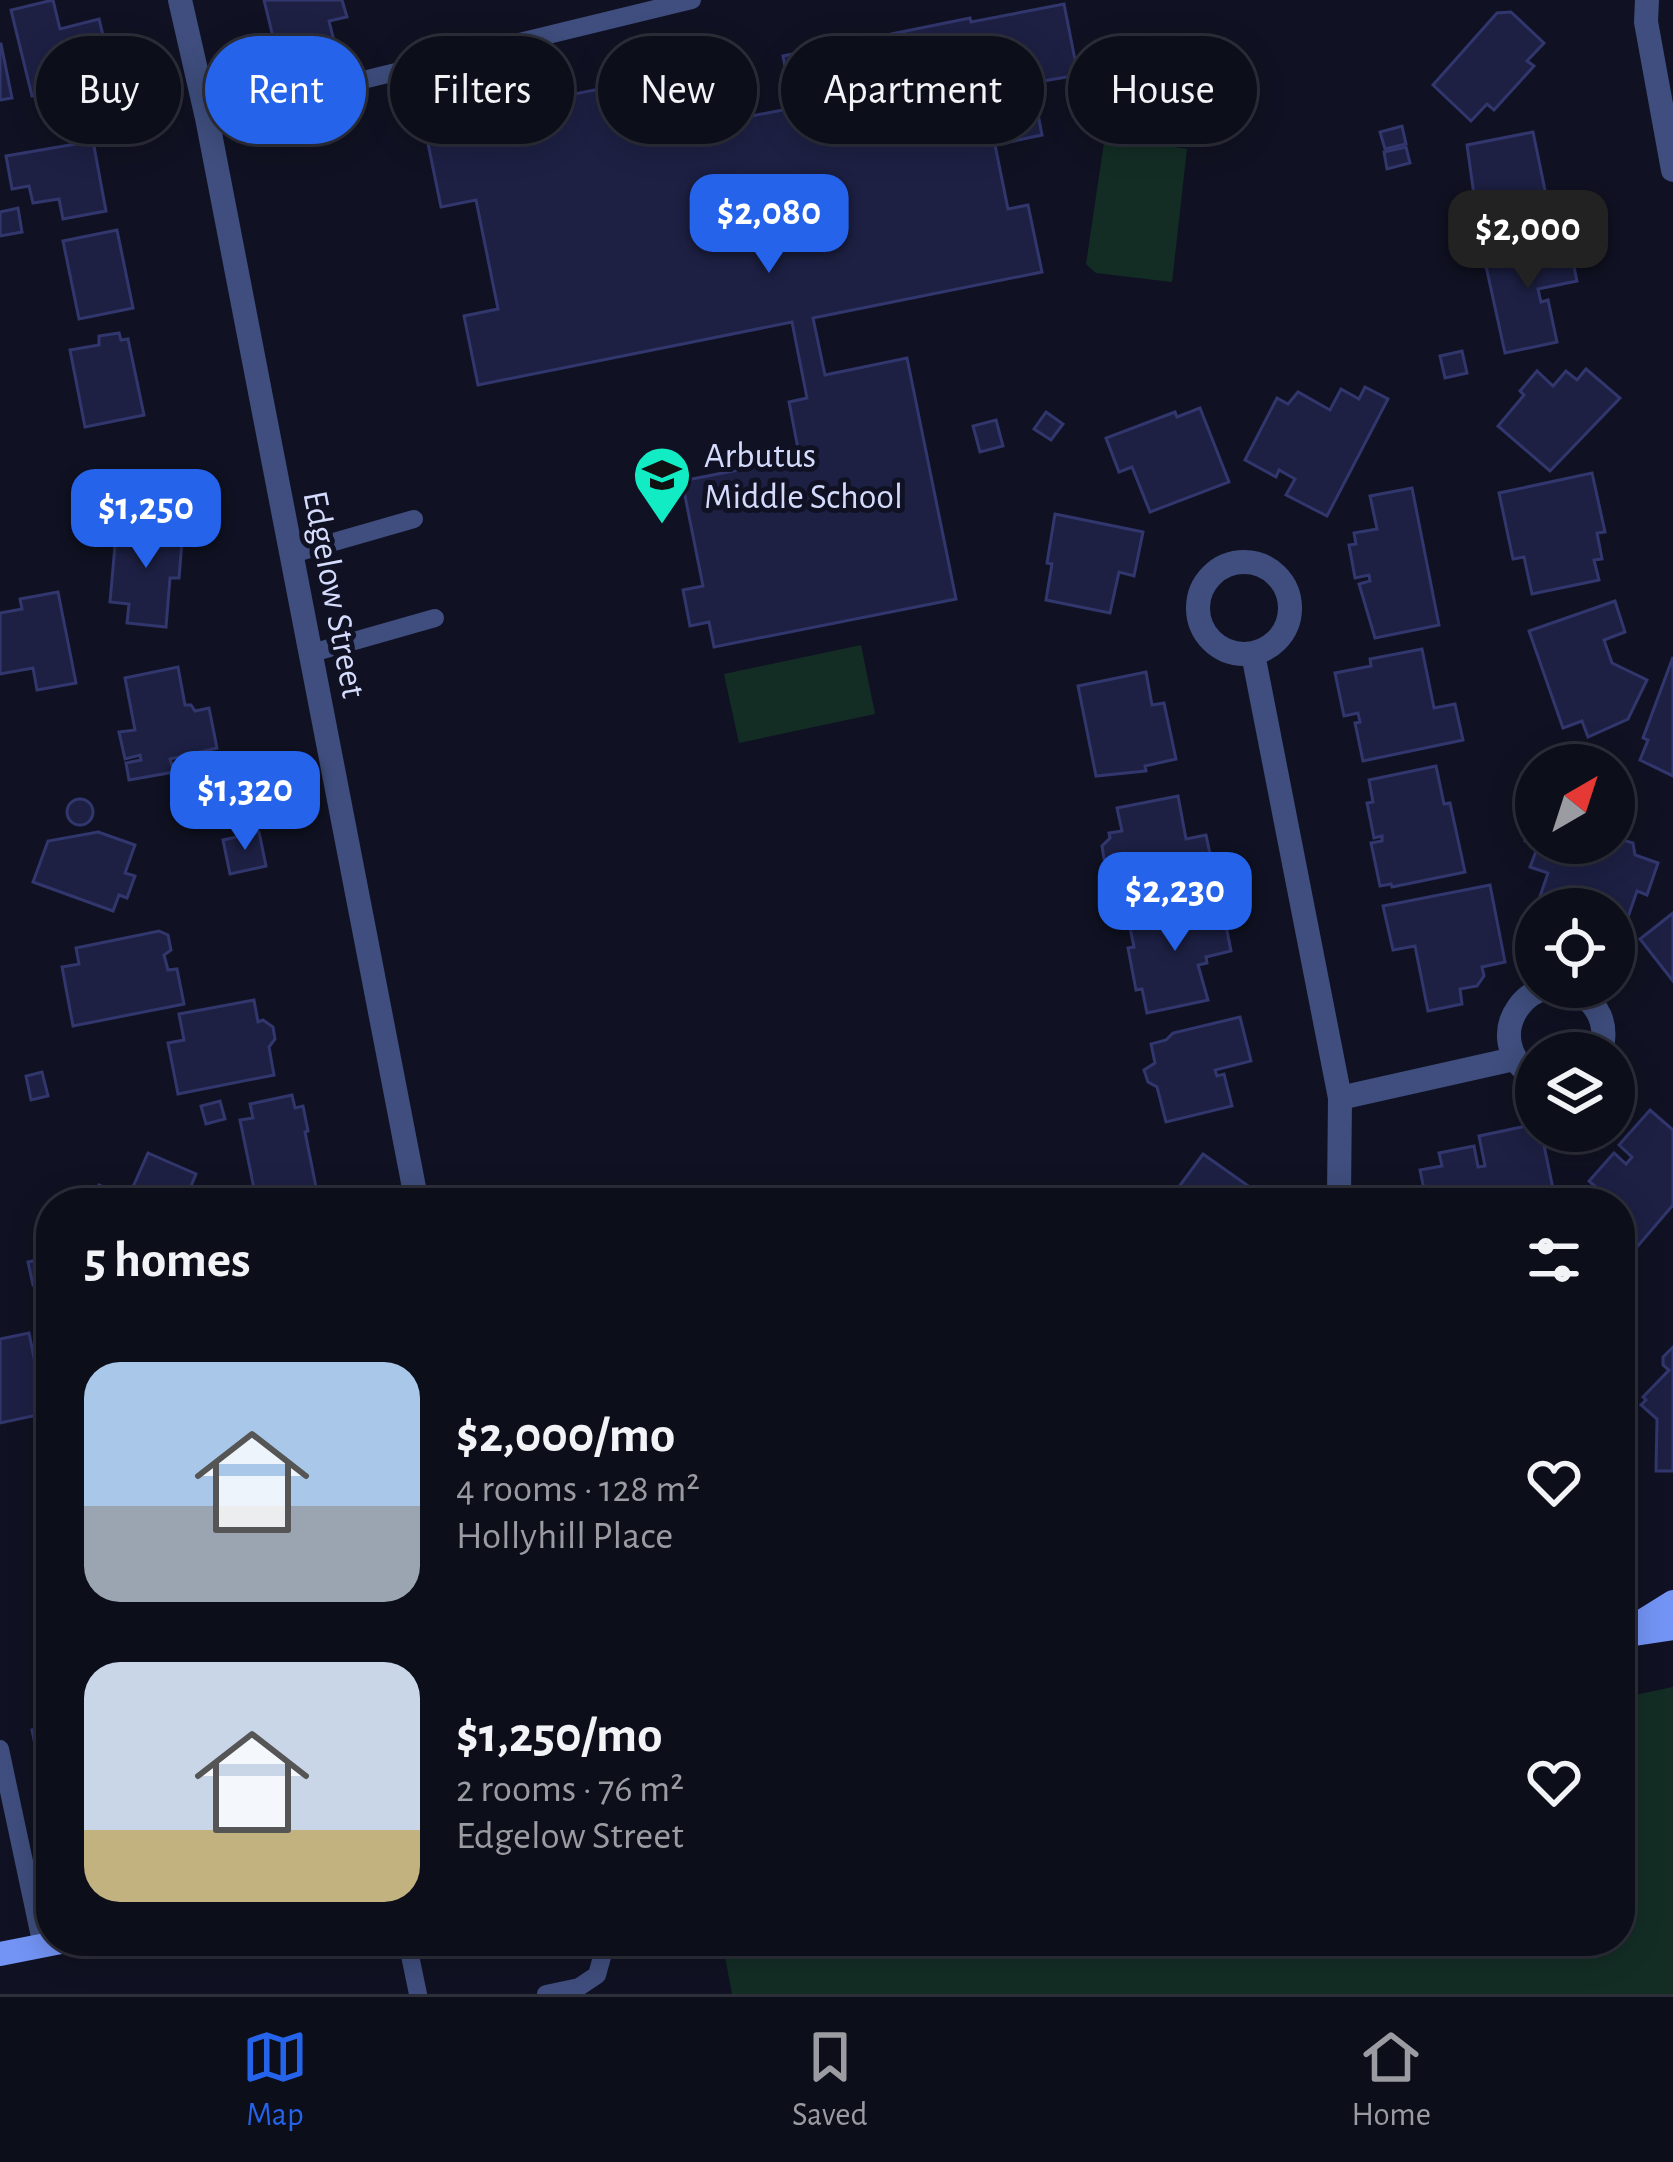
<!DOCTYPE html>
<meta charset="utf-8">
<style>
:root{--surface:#0c0e1a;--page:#151723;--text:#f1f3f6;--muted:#9a9ca2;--line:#2c2e39;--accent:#2563eb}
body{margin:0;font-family:"Alegreya Sans",sans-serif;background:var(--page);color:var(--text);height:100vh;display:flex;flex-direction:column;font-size:45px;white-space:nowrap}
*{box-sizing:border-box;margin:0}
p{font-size:39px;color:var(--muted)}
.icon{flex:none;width:66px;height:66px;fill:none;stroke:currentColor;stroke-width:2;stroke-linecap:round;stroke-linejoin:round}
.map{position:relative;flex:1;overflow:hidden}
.side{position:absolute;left:36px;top:1188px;width:1599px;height:768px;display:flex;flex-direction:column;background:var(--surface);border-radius:48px;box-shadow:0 6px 30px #0003,0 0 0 3px var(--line)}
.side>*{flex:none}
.banner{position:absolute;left:36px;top:36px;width:1602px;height:108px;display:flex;gap:24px}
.needle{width:78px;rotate:39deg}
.fabs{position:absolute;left:1515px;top:744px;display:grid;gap:24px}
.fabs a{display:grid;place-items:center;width:120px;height:120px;border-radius:50%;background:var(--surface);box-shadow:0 6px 30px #0003,0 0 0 3px var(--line);font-size:60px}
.price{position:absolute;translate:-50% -102px;padding:0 27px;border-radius:24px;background:var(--accent);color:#fff;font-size:39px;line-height:78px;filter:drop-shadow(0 3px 6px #0008)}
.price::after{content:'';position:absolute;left:50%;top:72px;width:36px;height:27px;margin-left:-18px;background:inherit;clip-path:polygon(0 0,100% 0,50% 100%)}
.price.on{background:#222;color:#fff}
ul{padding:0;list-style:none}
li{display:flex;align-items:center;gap:36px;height:300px;padding:0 48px}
li span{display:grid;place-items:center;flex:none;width:336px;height:240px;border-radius:36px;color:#555}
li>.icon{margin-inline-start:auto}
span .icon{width:144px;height:144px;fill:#fffc;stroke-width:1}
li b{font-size:51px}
h2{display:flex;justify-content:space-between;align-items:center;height:144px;padding:0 48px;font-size:51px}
.tag{padding:0 42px;border-radius:54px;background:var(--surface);box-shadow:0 6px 30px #0003,0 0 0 3px var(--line);font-size:42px;line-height:108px}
.tag.on{background:var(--accent);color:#fff}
.menu{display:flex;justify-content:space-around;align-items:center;height:168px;border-top:3px solid var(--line);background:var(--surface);font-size:33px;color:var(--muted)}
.menu a{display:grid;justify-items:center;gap:6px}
.menu .on{color:var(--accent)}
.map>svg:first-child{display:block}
.green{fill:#132d25}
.building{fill:#1d2043;stroke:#31366d;stroke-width:3}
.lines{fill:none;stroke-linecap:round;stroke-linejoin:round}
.lane{stroke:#3f4e7e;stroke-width:18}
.street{stroke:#3f4e7e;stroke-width:24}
.secondary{stroke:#7394f5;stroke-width:24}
.labels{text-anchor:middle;stroke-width:10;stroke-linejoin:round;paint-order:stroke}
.poi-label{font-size:36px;fill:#d5dbfc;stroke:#101223;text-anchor:start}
.street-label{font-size:36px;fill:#d5dbfc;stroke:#101223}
</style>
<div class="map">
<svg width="1673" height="1994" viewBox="0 0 1673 1994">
<rect width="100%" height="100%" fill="#101223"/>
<g class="green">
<polygon points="1105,136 1187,149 1172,282 1096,273 1086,264"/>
<polygon points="861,645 875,714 739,743 724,674"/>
<polygon points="1673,1687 1673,1994 732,1994 722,1941 1620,1941 1620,1698"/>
</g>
<g class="building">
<polygon points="53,0 60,29 99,19 113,76 32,96 11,10"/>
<polygon points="264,0 342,0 347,17 329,21 338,57 281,70"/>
<polygon points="1064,4 1078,75 1032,83 1042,135 995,145 1008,209 1028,205 1042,272 813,318 825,375 907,358 956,599 714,647 709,622 690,626 683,590 703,586 682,481 743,469 741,458 753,455 756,468 800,459 789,402 807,398 792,322 478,385 464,316 498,309 476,200 441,207 424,124 740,61 751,116 793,108 783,56 970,18 971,22"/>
<polygon points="1511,12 1544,43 1527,61 1534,66 1494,110 1487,104 1471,121 1433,85 1497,13"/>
<polygon points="1,44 12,98 0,100 0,44"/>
<polygon points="1402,126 1406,144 1385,149 1380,132"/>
<polygon points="1533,132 1553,229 1515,237 1512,224 1479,231 1467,145"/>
<polygon points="93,141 106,211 63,219 59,199 33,203 29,186 12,189 6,156"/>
<polygon points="1406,147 1410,163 1387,169 1384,152"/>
<polygon points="18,208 22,232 0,236 0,212"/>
<polygon points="117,230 133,308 79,319 63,241"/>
<polygon points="1568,239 1577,281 1538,289 1541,302 1548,300 1557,342 1505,353 1484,257"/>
<polygon points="119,333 121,340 128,339 144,415 85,427 70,350 99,345 99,336"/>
<polygon points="1462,351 1467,373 1445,378 1440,356"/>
<polygon points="1586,369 1620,398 1550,471 1498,426 1524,395 1520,391 1537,371 1553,386 1566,371 1577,380"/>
<polygon points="1365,387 1388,399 1327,516 1286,495 1295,479 1279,470 1276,477 1245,460 1277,398 1288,404 1298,392 1330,410 1341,389 1359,399"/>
<polygon points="1200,408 1229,482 1150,512 1132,467 1119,472 1106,438 1175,412 1177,417"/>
<polygon points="1046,412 1063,424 1051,440 1034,429"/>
<polygon points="996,420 1003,446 980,452 973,426"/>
<polygon points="1592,473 1605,532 1597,533 1602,559 1594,560 1599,580 1532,594 1524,557 1513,559 1499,493"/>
<polygon points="1412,488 1439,625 1375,638 1359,584 1370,581 1369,575 1355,578 1349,545 1356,544 1354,533 1377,529 1370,496"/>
<polygon points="1055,514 1143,532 1134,576 1119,572 1110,613 1046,600 1052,564 1047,563"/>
<polygon points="117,523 183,529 179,578 170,578 166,627 127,623 129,604 110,602"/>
<polygon points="58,592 76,683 37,690 33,668 0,674 0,613 22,609 20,599"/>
<polygon points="1615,601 1625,632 1604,640 1612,663 1647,680 1628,719 1588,737 1582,721 1563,728 1529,631"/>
<polygon points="1422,649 1434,708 1455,704 1463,740 1363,761 1355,723 1360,722 1358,713 1344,716 1335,673 1371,666 1370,659"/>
<polygon points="1673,657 1673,776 1640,760 1648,740 1643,738"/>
<polygon points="178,667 185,705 191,705 195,711 209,708 217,748 170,759 174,772 129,780 126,763 141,760 140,755 125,759 119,732 135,730 125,678"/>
<polygon points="1146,672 1152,705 1164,703 1176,759 1145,766 1146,771 1096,776 1078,686"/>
<polygon points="1436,766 1444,804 1450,803 1465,872 1392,887 1391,884 1380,886 1371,843 1382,841 1382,836 1374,838 1367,803 1373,802 1369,780"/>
<polygon points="1178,796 1186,839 1206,835 1215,877 1145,891 1143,883 1120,888 1115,864 1104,859 1102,846 1110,838 1109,833 1122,831 1117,808"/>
<circle cx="80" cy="812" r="13"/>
<polygon points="1536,812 1536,843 1609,843 1613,847 1622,840 1633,843 1635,855 1658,863 1647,895 1637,891 1627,920 1619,917 1614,932 1614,909 1536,908 1548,873 1530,867 1538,846 1525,841"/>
<polygon points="98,832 135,845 125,873 135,876 127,898 119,895 113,911 33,882 48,841"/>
<polygon points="259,832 266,866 230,874 223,840"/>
<polygon points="1490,885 1505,962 1482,967 1484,976 1477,986 1460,989 1462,1004 1428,1011 1415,946 1393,950 1383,906"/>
<polygon points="1180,904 1181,911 1222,906 1231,951 1206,957 1207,963 1198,965 1208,1000 1147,1013 1142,989 1136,990 1128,948 1134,947 1128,918"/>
<polygon points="1673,913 1673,981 1640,939"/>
<polygon points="159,931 168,935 171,950 164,955 168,970 177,969 184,1004 73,1026 62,967 79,964 76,948"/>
<polygon points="254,1000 258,1022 263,1020 273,1027 275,1039 269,1047 274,1075 178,1094 168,1043 184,1040 179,1014"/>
<polygon points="1240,1017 1251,1061 1215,1070 1217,1076 1224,1074 1232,1106 1166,1122 1157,1087 1148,1082 1144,1070 1155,1063 1151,1044 1166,1040 1173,1033"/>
<polygon points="42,1072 48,1096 31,1100 26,1076"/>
<polygon points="292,1095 295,1108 303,1106 308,1131 305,1132 317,1192 313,1192 315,1203 257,1203 240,1120 253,1118 250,1104"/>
<polygon points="220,1101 225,1119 206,1124 201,1106"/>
<polygon points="1650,1110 1673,1130 1673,1205 1631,1254 1620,1245 1620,1217 1624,1212 1620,1203 1614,1203 1589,1181 1614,1153 1626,1164 1632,1157 1619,1145"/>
<polygon points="1536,1124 1536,1131 1541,1131 1556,1203 1438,1203 1437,1197 1426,1199 1420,1170 1442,1166 1439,1153 1474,1146 1478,1167 1485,1166 1479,1136"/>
<polygon points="148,1153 196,1174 184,1203 91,1203 99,1185 128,1198"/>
<polygon points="1203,1154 1247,1185 1234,1203 1167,1203"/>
<polygon points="47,1258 51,1281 33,1285 28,1262"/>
<polygon points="29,1333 34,1358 39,1356 44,1381 48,1380 51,1412 0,1423 0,1339"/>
<polygon points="1673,1347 1673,1471 1656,1471 1657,1419 1641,1405 1646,1400 1643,1397 1669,1370 1663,1365 1663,1357"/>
<polygon points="1620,1413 1636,1474 1620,1477"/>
<polygon points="51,1726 51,1821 32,1730"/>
</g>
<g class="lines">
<g class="lane">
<polyline points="207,118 692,0"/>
<polyline points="292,554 414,519"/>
<polyline points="312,653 435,618"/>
<polyline points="0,1749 42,1946"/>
<polyline points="407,1941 418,1994"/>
<polyline points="546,1994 579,1987 597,1975 602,1957 596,1941"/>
</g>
<g class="street">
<polyline points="180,0 207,118 417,1203"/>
<polyline points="1647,0 1646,22 1673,170"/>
<circle cx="1244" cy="608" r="46"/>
<polyline points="1253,654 1340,1098 1339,1196 1336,1203"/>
<path d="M 1536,1079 C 1472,1038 1535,956 1588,1000 C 1604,1014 1606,1033 1601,1053"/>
<polyline points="1340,1098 1514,1059"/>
</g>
<g class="secondary">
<polyline points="1620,1635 1673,1602"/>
<polyline points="1628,1635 1673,1628"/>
<polyline points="0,1954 66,1941"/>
</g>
</g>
<defs>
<symbol id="school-pin" viewBox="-11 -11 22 30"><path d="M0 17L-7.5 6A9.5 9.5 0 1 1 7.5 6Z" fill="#12ecc5" stroke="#101223"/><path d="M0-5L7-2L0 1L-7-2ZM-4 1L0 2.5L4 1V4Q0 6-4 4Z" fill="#111"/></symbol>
</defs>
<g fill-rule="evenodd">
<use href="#school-pin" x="629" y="442" width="66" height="90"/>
</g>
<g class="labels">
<g class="poi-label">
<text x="704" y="467">Arbutus<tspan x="704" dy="41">Middle School</tspan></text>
</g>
<g class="street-label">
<text transform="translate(336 594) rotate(79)" y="13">Edgelow Street</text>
</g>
</g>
</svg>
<div class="fabs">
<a><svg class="needle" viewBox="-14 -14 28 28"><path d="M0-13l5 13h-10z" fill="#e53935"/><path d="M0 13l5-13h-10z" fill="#9a9ca2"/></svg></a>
<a><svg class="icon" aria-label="locate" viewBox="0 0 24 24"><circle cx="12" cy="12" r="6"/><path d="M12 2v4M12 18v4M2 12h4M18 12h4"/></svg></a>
<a><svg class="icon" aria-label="layers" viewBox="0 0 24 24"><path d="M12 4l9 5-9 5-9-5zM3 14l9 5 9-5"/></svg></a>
</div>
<b class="price" style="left:769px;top:276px">$2,080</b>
<b class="price on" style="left:1528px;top:292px">$2,000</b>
<b class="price" style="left:146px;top:571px">$1,250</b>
<b class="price" style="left:245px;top:853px">$1,320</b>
<b class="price" style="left:1175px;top:954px">$2,230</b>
<div class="banner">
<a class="tag">Buy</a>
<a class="tag on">Rent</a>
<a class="tag">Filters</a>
<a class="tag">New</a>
<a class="tag">Apartment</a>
<a class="tag">House</a>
</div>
<section class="side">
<h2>5 homes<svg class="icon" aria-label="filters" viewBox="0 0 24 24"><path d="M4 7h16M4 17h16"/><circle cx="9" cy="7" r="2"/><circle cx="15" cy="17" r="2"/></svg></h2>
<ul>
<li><span style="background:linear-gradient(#a9c7e8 60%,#9aa5b1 0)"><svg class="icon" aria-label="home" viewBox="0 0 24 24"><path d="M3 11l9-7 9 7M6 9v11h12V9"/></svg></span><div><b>$2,000/mo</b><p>4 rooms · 128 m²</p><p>Hollyhill Place</p></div><svg class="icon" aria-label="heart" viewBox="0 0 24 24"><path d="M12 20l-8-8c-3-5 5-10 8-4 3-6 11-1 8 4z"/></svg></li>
<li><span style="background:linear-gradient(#c9d6e8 70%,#c2b280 0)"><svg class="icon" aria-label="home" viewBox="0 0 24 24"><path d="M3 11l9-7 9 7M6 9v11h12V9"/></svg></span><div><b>$1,250/mo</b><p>2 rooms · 76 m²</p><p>Edgelow Street</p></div><svg class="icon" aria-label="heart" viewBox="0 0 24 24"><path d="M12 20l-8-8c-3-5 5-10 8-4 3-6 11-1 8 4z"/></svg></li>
</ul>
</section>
</div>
<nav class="menu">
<a class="on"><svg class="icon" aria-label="map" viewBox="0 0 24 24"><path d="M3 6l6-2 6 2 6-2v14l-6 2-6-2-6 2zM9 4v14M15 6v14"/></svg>Map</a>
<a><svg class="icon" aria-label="saved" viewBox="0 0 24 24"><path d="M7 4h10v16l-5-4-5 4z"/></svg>Saved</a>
<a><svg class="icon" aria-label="home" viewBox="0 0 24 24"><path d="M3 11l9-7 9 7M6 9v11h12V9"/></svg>Home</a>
</nav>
